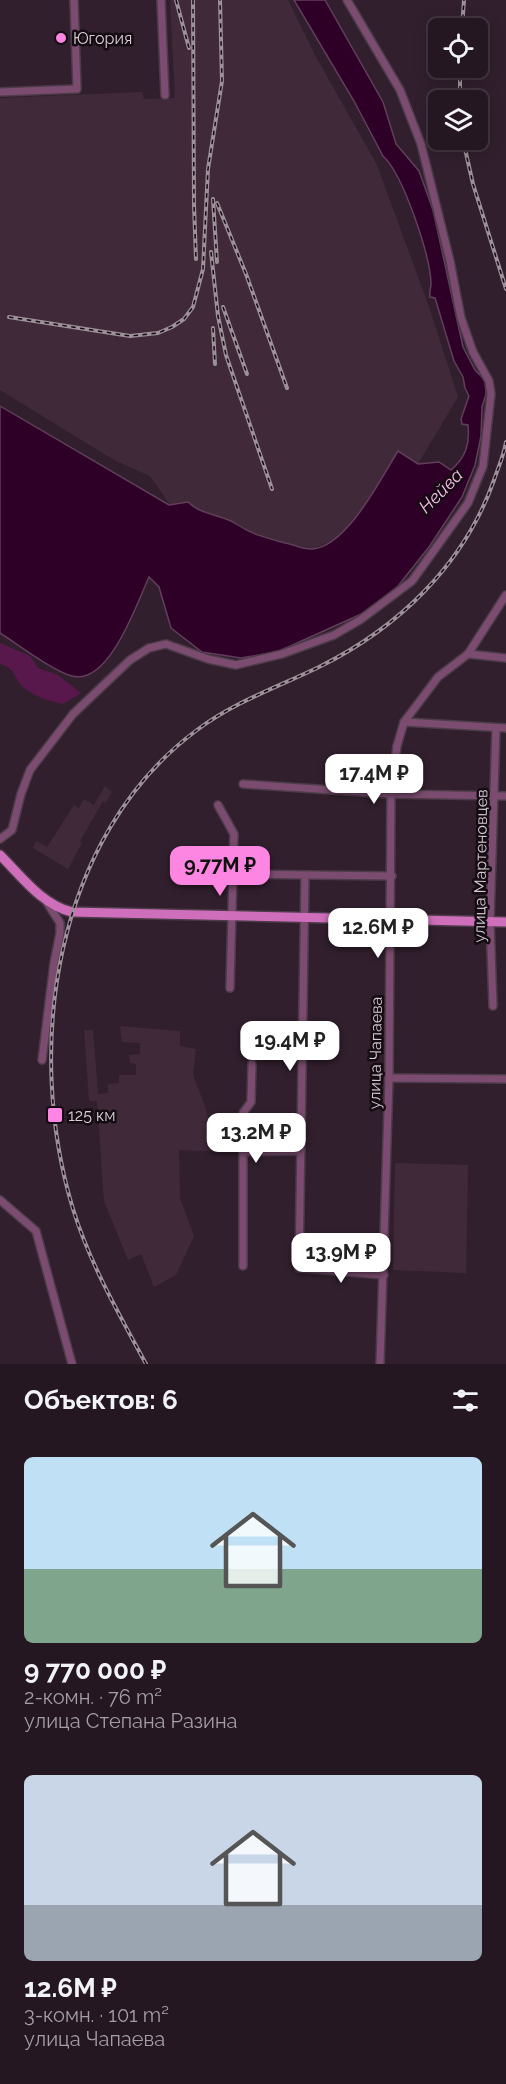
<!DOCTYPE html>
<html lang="ru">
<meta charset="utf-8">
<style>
:root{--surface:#251722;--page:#31242f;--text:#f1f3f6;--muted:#a39fa5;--line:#423640;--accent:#fd86e2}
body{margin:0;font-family:Raleway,sans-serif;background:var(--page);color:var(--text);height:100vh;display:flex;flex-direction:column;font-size:22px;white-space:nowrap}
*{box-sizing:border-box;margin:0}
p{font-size:20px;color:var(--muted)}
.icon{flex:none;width:33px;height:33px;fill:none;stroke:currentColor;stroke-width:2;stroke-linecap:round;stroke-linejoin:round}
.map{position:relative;height:1364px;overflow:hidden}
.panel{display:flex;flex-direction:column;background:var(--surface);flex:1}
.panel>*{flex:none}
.buttons{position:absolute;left:428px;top:18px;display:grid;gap:12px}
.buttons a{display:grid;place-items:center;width:60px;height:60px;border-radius:9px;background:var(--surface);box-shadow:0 3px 15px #0003,0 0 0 2px var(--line);font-size:30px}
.price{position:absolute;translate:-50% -51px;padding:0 14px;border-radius:12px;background:#fff;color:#222;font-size:20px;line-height:39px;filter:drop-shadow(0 2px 3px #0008)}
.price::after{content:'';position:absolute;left:50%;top:36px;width:18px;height:14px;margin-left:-9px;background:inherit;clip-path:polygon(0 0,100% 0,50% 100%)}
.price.on{background:var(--accent);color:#111}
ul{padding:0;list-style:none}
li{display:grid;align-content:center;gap:12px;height:318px;padding:0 24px}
li span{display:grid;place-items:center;height:186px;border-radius:9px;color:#555}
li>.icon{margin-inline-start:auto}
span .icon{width:108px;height:108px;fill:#fffc;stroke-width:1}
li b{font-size:26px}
h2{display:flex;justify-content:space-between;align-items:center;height:72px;padding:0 24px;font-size:26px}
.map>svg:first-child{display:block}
.built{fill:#402a3a}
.green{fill:#58184c}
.water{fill:#2f0027;stroke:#623e5c;stroke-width:1.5}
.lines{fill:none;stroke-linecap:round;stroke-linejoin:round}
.minor-casing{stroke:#4c3b48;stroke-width:10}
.major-casing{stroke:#4c3b48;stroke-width:12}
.minor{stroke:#7b4c70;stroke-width:7}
.major{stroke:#cf6eba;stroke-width:9}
.rail-casing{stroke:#9e909a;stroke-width:4}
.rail{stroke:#140c12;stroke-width:1.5;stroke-dasharray:4.5;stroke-linecap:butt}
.poi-dot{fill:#fd86e2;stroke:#140c12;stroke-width:2}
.labels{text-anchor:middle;stroke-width:5;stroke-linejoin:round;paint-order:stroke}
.poi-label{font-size:16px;fill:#daced6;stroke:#140c12;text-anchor:start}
.street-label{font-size:16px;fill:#daced6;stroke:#140c12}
.water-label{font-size:18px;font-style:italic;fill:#f8bbe8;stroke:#140c12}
</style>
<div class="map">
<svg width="506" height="1364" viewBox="0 0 506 1364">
<rect width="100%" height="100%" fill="#311f2d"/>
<g class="built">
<polygon points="170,0 288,0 315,55 377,165 429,307 458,397 418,464 398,452 366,504 339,538 312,549 256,535 246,532 237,523 195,509 188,502 170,505 150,476 114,460 0,390 0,98 142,92 144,99 175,98"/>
<polygon points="105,786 112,792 106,803 103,801 80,841 82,843 68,869 33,848 36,841 47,847 74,805 79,808 84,799 94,805"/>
<polygon points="120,1026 180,1031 180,1046 196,1049 193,1075 206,1109 213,1141 227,1142 227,1152 179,1150 180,1198 194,1236 176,1275 154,1287 141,1254 128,1260 104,1201 97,1101 89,1101 84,1030 93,1030 98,1094 108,1093 108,1084 119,1083 119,1075 136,1075 136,1064 130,1063 129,1055 140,1054 140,1043 122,1042"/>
<polygon points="395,1163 468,1165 466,1273 393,1270"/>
</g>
<path class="green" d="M 0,643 L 30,656 L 38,668 L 58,675 L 81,693 L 63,704 C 49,701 35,697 23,687 C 15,679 13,666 0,664 Z"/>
<path class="water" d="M 294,0 L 325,0 L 383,102 L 396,144 L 419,171 L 433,210 L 463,347 L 475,370 L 485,380 L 486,394 L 482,407 L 481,436 L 475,465 L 462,497 L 429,547 L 398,586 L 368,611 L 277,652 L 241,658 L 202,652 L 171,628 L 159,587 L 149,577 C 137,603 109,686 72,676 C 53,671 19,645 0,633 L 0,406 L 169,505 L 188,502 C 202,516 223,514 238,525 C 253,535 267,538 285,543 C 293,544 304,550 312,549 C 347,547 381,478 398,451 L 418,464 L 439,462 L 451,470 C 466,457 470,444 468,425 L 462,424 L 461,419 L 469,396 L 465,388 L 463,377 L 454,361 L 435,298 L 430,297 C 429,292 431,288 431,283 C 430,255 403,174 383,156 L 354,101 Z"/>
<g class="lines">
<defs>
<g id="minor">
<polyline points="161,0 165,95"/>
<polyline points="0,92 77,89 74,0"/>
<polyline points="468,654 506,658"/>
<polyline points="404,722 506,728"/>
<polyline points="243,784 391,794 506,796"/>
<polyline points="218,805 234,834 230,988"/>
<polyline points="0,839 12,830 21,794 30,770 73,714 130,660 149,648 166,644 208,659 236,665 282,654 334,635 360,620 412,581 468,503 483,466 491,394 489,381 473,352 461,318 450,261 421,144 400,90 347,0"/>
<polyline points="233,874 392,876"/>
<polyline points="305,876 299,1268 384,1275"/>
<polyline points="493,1006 490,921 496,728"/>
<polyline points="42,1060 54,963 60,933 60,923 46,901"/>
<polyline points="389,1078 506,1079"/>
<polyline points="243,1152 301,1151"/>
<polyline points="0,1200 36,1231 72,1364"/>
<polyline points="243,1266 243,1113 251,1102 252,1064"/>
<polyline points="380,1364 389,1078 391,794 397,746 404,722 438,677 468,654 506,595"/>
</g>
<path id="major" d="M 0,855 C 21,876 42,905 72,912 L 506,922"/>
</defs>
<use href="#minor" class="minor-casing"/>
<use href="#major" class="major-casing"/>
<use href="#minor" class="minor"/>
<use href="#major" class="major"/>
<defs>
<g id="rail">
<polyline points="176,0 189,48"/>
<polyline points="193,0 194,205 196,259"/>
<polyline points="462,28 464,0"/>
<polyline points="460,68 460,100"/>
<polyline points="463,140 473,184 506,289"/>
<polyline points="213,199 217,262"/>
<polyline points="217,203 246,274 287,388"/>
<polyline points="211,252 218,316 226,355 272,489"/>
<polyline points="223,307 247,374"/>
<polyline points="9,317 130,336 158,333 172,327 184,319 193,307 203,269 208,169 222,81 220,0"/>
<polyline points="213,328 215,364"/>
<path d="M 146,1364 C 119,1314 90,1264 73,1209 C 24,1048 54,836 197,730 C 234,702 278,687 319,667 C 398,628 464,565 494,480 C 498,468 504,455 506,442"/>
</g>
</defs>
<use href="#rail" class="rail-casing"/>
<use href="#rail" class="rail"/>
</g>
<g class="poi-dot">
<circle cx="61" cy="38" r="6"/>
<rect x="47" y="1107" width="16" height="16" rx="3"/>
</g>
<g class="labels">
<g class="poi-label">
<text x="73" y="44">Югория</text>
<text x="68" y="1121">125 км</text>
</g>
<g class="street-label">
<text transform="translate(480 866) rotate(-89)" y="6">улица Мартеновцев</text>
<text transform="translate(375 1053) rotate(-89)" y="6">улица Чапаева</text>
</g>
<g class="water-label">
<text transform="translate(441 491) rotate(-45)" y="6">Нейва</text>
</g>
</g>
</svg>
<div class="buttons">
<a><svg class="icon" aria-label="locate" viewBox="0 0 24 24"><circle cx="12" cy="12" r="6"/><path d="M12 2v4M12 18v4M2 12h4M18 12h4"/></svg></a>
<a><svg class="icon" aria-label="layers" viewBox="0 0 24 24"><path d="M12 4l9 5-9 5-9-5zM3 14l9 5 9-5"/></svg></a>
</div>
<b class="price" style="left:374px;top:805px">17.4M ₽</b>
<b class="price on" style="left:220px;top:897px">9.77M ₽</b>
<b class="price" style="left:378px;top:959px">12.6M ₽</b>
<b class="price" style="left:290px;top:1072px">19.4M ₽</b>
<b class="price" style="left:256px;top:1164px">13.2M ₽</b>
<b class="price" style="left:341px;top:1284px">13.9M ₽</b>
</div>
<section class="panel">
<h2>Объектов: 6<svg class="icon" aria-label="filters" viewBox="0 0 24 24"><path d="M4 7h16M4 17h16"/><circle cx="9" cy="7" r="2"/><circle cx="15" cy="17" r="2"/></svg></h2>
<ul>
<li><span style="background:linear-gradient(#bfe0f5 60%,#7fa58c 0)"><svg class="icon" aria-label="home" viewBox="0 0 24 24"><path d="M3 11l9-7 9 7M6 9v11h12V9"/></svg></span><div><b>9 770 000 ₽</b><p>2-комн. · 76 m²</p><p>улица Степана Разина</p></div></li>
<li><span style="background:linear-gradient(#c9d6e8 70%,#9aa5b1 0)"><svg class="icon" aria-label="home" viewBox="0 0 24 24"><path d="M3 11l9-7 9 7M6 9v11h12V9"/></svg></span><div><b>12.6M ₽</b><p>3-комн. · 101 m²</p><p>улица Чапаева</p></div></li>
</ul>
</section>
